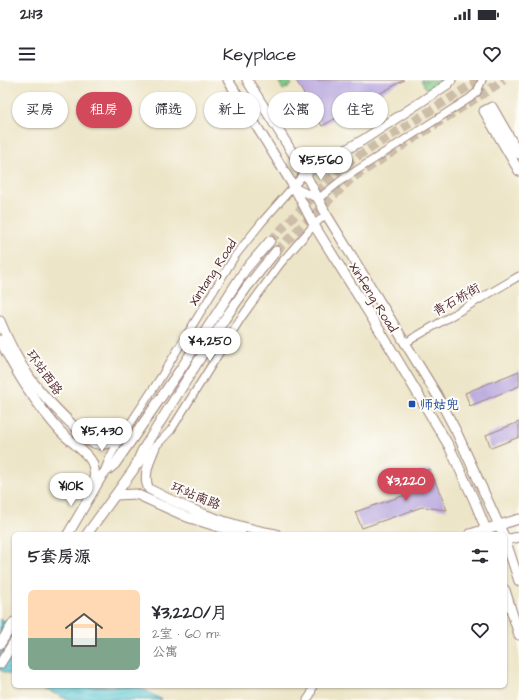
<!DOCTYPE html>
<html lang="zh">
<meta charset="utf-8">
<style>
:root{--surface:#fff;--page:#f2f2f3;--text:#2b2b33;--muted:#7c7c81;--accent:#d1495b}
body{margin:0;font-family:"Architects Daughter","LXGW WenKai TC",sans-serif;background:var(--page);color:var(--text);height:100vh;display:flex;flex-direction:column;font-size:15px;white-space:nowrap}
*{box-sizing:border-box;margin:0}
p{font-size:13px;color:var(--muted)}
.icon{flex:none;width:22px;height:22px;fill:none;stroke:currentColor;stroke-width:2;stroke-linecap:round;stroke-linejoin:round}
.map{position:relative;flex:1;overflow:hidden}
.details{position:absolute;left:12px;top:452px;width:495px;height:156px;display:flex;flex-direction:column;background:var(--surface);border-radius:6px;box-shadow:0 1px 3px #0004}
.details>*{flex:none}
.hud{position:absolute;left:12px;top:12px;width:495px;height:36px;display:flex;gap:8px}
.price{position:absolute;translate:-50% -34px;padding:0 9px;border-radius:14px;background:#fff;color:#222;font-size:13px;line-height:26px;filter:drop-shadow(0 1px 2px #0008)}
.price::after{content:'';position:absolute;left:50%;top:24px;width:12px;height:9px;margin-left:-6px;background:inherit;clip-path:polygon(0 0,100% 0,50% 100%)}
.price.selected{background:var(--accent);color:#fff}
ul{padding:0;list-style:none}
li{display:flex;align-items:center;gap:12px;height:100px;padding:0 16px}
li span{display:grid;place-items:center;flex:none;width:112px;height:80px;border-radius:6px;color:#555}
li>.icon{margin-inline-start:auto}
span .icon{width:48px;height:48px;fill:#fffc;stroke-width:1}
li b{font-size:17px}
h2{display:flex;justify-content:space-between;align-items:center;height:48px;padding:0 16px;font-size:17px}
.chip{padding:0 14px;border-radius:18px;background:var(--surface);box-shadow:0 1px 3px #0004;font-size:14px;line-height:36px}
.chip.selected{background:var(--accent);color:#fff}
.status{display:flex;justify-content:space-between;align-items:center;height:28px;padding:0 20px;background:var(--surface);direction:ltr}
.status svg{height:11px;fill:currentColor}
header{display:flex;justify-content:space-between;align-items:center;height:52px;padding:0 16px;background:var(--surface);font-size:18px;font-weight:600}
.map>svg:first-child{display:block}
.grass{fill:url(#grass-dots);stroke:#66765b}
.water{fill:url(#water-rules);stroke:#547480}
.building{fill:#b9a8de}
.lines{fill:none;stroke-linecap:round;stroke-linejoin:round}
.major-tunnel{stroke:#ccbda9;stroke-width:9;stroke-dasharray:9 4.5;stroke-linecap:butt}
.minor-casing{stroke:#9c827a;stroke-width:9}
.major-casing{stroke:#9c827a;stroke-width:11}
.minor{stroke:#fff;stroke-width:7}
.major{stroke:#fff;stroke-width:9}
.transit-dot{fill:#1a4fb4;stroke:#fdfcf7;stroke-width:1.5}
.labels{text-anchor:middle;stroke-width:4;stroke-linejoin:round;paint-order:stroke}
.street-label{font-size:13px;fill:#4a1f2b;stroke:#fdfcf7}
.transit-label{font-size:13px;fill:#164399;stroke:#fdfcf7;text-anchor:start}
</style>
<div class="status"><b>21:13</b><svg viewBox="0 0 49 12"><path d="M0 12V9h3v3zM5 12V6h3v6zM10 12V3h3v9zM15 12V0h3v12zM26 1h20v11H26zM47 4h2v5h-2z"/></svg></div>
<header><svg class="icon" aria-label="menu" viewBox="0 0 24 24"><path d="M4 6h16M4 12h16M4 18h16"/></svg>Keyplace<svg class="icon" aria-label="heart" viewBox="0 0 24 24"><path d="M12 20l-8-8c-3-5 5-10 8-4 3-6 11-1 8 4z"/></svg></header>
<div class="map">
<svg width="519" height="620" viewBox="0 0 519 620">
<defs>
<pattern id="grass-dots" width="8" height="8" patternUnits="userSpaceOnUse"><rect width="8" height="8" fill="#82cd8b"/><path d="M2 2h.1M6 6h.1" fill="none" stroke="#6ca672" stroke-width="1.8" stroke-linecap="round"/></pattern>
<pattern id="water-rules" width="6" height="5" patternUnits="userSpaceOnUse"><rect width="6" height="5" fill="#5dc9d4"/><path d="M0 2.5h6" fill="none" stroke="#52acb6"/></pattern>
</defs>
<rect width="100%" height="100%" fill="#fdfcf7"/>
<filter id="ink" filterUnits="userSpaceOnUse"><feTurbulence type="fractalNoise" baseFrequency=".025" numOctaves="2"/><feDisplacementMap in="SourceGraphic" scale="8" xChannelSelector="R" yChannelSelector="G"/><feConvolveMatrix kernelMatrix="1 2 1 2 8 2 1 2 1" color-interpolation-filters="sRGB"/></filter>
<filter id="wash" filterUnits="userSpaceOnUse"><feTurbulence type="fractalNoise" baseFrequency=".012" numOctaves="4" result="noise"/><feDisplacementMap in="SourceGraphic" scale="16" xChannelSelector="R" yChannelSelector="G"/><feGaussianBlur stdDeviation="0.9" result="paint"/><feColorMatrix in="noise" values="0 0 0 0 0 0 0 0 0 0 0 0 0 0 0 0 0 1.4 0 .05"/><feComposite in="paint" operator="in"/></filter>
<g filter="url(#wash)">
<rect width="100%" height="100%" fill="#ede5c8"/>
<g class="grass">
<polygon points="278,0 289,0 292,5 283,10"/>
<polygon points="421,0 443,0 438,6 428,12"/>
</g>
<g class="water">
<polygon points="0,539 14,544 14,596 0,590"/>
<polygon points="37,606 138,606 162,620 69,620"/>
</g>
<g id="blocks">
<g class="building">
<polygon points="296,0 404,0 322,46"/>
<polygon points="519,291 519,306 470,326 465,313"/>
<polygon points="519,342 519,357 491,368 486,355"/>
<polygon points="430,389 447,430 422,427 362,448 355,432 417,411 412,395"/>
</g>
</g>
</g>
<g filter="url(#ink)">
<use href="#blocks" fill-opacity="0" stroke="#9c827a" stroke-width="1"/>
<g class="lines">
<g class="major-tunnel">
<polyline points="270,161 344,85 479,0"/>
<polyline points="276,171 351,99 504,0"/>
</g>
<defs>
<g id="minor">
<polyline points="294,107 318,119 343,99 470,18 477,12 482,0"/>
<polyline points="405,263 519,196"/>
<polyline points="137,386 171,350 241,238 280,184 314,145 326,134"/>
<polyline points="103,394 110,377 120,359 159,300 235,176 262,142 305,93"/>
<polyline points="307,620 311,614 313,606"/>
</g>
<g id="major">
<polyline points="228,0 294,107 314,145 385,259 449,366 474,420 488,454"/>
<polyline points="247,0 305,93 326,134 437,315 456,351 503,454"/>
<polyline points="519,74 492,27 484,31 519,91"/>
<polyline points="305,93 363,60 448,4 451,0"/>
<path d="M 0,241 C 8,261 18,281 30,298 C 47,322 69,341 89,361 C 100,367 109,364 120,359"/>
<path d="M 0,260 C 16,293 36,324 61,352 C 70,361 82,369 90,379 C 96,387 95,397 93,406"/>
<path d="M 155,367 C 150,379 142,397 149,409 C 189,430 232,447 276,454"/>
<polyline points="116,415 136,414 187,437 241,454"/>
<polyline points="68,454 103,394 115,384 182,287 245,190 270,161"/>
<polyline points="87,454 134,389 142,371 224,240 247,207 276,171"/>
<polyline points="470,454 519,439"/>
<polyline points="505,459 519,501"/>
<polyline points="505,460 519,457"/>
<polyline points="505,510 519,555"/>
<polyline points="0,564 14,542"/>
<polyline points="0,584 14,562"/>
</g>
</defs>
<use href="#minor" class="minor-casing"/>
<use href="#major" class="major-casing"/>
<use href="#minor" class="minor"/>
<use href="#major" class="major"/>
</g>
</g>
<rect class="transit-dot" x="408" y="320" width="8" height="8" rx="2"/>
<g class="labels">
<g class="street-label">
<text transform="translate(212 192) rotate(-57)" y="5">Xintang Road</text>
<text transform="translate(374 217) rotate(58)" y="5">Xinfeng Road</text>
<text transform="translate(456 219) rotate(-30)" y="5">青石桥街</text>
<text transform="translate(45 292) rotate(54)" y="5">环站西路</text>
<text transform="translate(196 415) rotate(22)" y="5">环站南路</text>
</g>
<g class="transit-label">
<text x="420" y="329">师姑兜</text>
</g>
</g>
</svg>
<b class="price" style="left:321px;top:101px">¥5,560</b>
<b class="price" style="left:210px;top:282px">¥4,250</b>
<b class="price" style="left:102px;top:372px">¥5,430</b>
<b class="price selected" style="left:406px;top:422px">¥3,220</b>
<b class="price" style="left:71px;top:427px">¥10K</b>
<div class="hud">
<a class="chip">买房</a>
<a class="chip selected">租房</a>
<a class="chip">筛选</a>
<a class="chip">新上</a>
<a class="chip">公寓</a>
<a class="chip">住宅</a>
</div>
<section class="details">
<h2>5套房源<svg class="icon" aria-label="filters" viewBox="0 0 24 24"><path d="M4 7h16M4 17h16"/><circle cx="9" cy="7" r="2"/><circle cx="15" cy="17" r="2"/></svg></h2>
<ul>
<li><span style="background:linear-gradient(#ffd9b3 60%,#7fa58c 0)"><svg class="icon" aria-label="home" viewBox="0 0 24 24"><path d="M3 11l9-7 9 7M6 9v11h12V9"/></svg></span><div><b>¥3,220/月</b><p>2室 · 60 m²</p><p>公寓</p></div><svg class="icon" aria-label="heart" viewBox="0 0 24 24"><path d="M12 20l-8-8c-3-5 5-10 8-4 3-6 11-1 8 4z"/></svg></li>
</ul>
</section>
</div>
